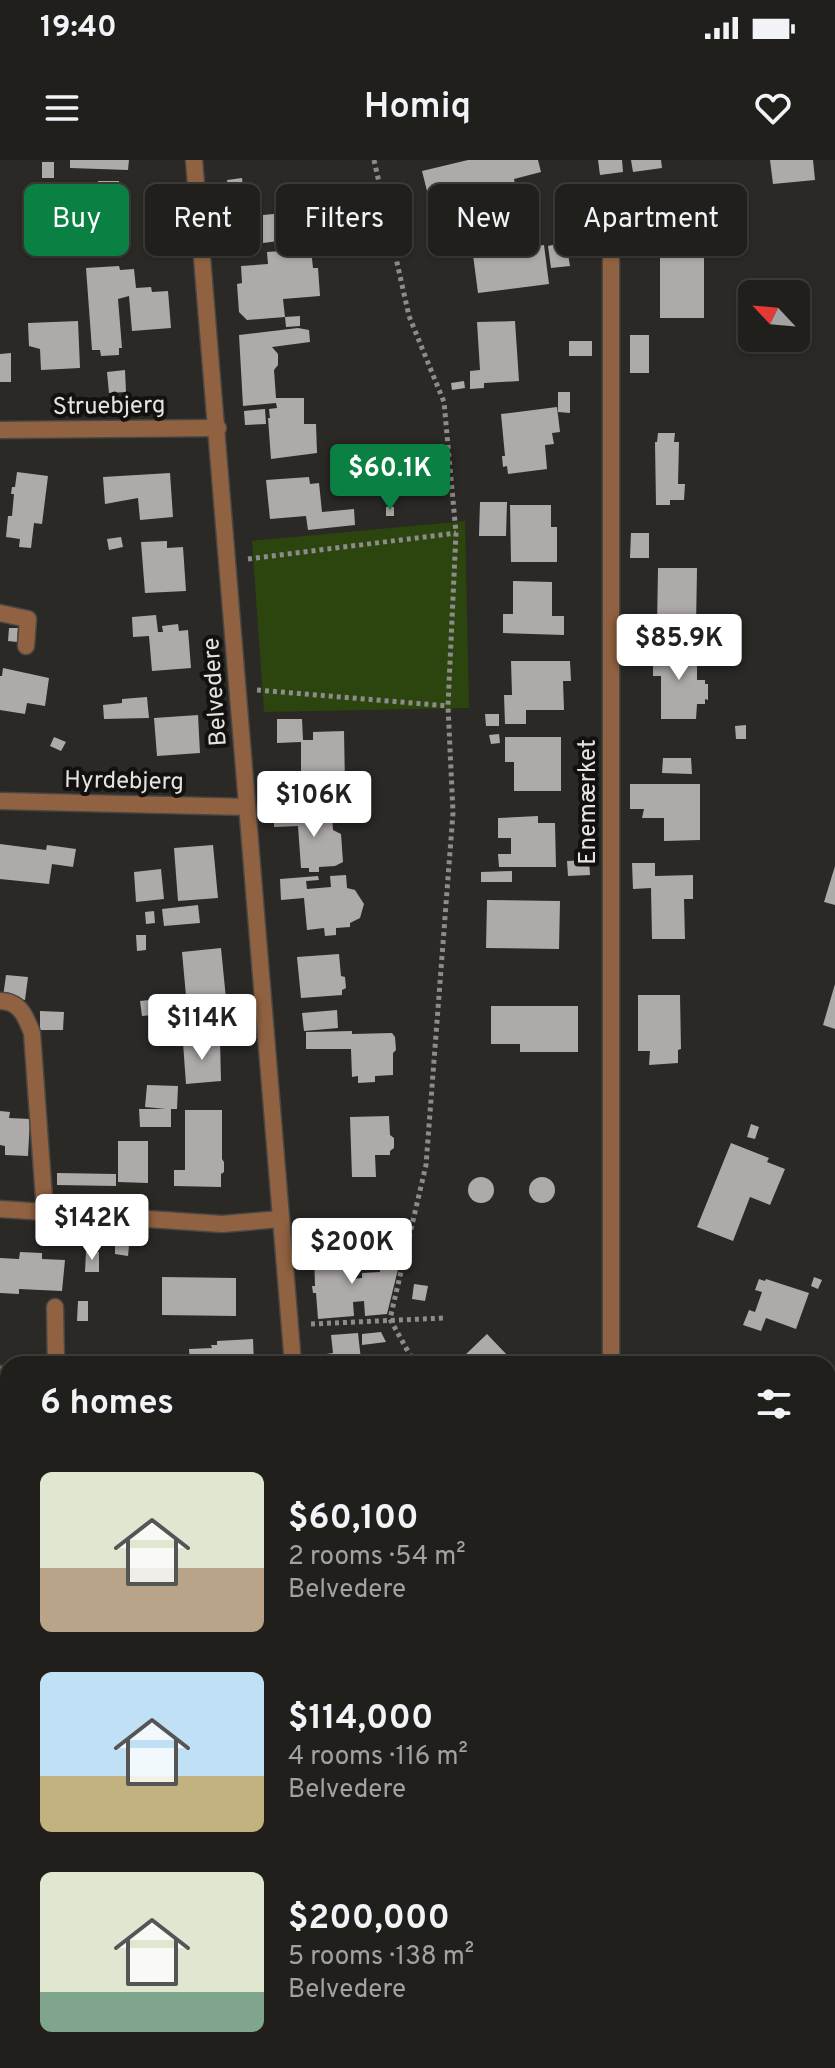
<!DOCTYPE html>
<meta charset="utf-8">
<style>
:root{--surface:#201f1c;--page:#282725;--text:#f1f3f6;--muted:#a2a2a3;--line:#3d3d3b;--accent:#0b8043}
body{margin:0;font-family:Overpass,sans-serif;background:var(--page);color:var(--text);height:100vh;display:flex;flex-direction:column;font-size:30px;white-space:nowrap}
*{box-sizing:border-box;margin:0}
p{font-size:26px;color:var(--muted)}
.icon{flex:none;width:44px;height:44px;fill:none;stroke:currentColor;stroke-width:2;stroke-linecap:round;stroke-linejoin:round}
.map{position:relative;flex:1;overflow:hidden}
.details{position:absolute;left:0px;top:1196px;width:836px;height:712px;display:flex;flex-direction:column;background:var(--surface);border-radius:24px 24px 0 0;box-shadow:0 2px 6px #0004,0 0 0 2px var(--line)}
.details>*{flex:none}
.hud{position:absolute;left:24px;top:24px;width:788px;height:72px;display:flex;gap:16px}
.needle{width:52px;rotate:296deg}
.tools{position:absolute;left:738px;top:120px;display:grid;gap:16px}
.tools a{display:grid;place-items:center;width:72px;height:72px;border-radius:12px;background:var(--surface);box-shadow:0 2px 6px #0004,0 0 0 2px var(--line);font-size:40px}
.price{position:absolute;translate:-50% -68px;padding:0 18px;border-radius:8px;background:#fff;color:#222;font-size:26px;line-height:52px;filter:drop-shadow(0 2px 4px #0008)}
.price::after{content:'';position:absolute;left:50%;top:48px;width:24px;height:18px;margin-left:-12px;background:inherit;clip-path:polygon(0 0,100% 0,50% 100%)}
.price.current{background:var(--accent);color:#fff}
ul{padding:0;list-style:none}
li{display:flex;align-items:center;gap:24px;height:200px;padding:0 40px}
li span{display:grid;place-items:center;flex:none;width:224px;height:160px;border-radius:12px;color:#555}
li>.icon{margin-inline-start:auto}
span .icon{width:96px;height:96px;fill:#fffc;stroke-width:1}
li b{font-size:34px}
h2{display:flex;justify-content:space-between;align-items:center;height:96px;padding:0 40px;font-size:34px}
.pill{padding:0 28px;border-radius:12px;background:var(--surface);box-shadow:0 2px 6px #0004,0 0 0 2px var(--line);font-size:28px;line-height:72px}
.pill.current{background:var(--accent);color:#fff}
.status{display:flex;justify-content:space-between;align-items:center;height:56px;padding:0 40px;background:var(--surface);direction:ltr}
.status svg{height:22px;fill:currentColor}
header{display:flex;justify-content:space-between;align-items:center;height:104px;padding:0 40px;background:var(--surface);font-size:36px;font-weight:600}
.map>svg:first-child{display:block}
.green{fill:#2c450e}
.building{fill:#afaaaa}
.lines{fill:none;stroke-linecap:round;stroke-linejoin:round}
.service-casing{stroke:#484744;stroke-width:19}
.minor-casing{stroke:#484744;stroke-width:19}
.tertiary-casing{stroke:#484744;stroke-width:19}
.path{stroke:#8d8c8a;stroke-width:5;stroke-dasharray:4 4;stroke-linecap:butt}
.service{stroke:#916241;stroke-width:16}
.minor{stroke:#916241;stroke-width:16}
.tertiary{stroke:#916241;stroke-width:16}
.labels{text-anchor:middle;stroke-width:8;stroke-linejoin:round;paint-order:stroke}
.street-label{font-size:24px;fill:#e4e3e1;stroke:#121110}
</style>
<div class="status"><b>19:40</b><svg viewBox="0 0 49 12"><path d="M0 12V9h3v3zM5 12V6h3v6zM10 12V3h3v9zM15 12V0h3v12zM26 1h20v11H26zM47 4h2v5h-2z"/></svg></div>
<header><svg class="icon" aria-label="menu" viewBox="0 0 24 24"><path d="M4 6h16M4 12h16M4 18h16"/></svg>Homiq<svg class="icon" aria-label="heart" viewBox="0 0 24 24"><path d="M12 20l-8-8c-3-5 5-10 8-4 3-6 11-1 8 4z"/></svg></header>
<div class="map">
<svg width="835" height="1908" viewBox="0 0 835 1908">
<rect width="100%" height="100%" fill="#2a2926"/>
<polygon class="green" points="465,361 469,548 264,552 252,381"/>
<g class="building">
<polygon points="70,0 129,0 128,10 70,8"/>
<polygon points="468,0 538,0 541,12 514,19 523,66 486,75 479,49 484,47 479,23 428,35 422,11"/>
<polygon points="598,0 622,0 623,12 600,15"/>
<polygon points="631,0 661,0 662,8 633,12"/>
<polygon points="770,0 813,0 815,20 773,24"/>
<rect x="42" y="2" width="12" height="16"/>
<polygon points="242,18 246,58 231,59 227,20"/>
<polygon points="98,21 119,21 119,42 86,42 86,27 98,27"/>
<polygon points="60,29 77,30 77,38 73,37 76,48 72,48 72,58 61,58"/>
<polygon points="284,53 285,63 309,61 310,77 263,83 263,55"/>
<polygon points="333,58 334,72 315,73 314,59"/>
<polygon points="439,69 441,80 435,81 433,70"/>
<polygon points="566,82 570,106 551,108 548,86"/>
<polygon points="291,85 292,91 311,89 313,108 318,108 320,136 283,139 285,157 247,160 239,152 237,124 242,123 241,106 268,104 267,92 282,91 281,86"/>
<polygon points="544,85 549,124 478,133 473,95"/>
<rect x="660" y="89" width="44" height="69"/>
<polygon points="119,106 120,110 134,109 136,128 151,127 152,132 168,131 171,168 132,171 129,136 118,139 122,188 119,188 119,195 101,196 100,190 92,190 86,108"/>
<polygon points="300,156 300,166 286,167 285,157"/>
<polygon points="78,161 80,208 41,210 40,189 29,186 28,163"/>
<polygon points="515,161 519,221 484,223 484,228 470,229 470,211 480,210 477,162"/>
<polygon points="298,168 309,170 310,182 272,187 278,194 278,205 274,210 276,238 304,238 304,264 316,264 317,293 271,299 268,258 270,258 269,249 277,248 276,243 243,246 239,175"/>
<rect x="630" y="175" width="19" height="38"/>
<rect x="569" y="181" width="23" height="15"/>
<polygon points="11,193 11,222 0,222 0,194"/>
<polygon points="125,210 126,232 109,233 107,212"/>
<polygon points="464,221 465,228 452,230 451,223"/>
<polygon points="558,232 570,232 570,253 558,252"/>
<polygon points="557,247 560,272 552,273 554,284 545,285 547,309 508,314 507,306 503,307 502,296 505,296 501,254"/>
<polygon points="265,249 266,264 245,265 244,251"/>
<polygon points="658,273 675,273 674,282 679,282 678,324 685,324 684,340 670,340 670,345 656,345 655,282 657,282"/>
<polygon points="17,312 48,316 42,364 34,363 31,388 19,387 20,379 6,377 8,356 12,356 14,334 11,334 12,327 15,327"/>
<polygon points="170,313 173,357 140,360 138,338 105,344 103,317"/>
<polygon points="309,317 310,324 319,323 322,352 354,349 355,365 308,370 306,356 270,359 266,320"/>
<polygon points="480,342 507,342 506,376 479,376"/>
<polygon points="510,345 551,345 551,367 557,367 557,402 511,402"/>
<rect x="386" y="347" width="8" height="9"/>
<polygon points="631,373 649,373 649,398 630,398"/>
<polygon points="121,377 123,387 109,390 107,379"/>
<polygon points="167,381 167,388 183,387 186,431 145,433 141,382"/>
<polygon points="658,408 697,408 696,467 657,466"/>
<polygon points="513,421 552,422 552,456 564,456 564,475 503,473 503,454 513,454"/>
<polygon points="156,455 158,472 163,472 162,466 178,464 179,471 188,470 191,508 152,511 149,476 133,477 132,457"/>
<polygon points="9,468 18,468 17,482 8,481"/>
<polygon points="653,488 697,488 697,520 705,520 705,524 708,524 708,540 705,539 705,544 697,544 696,559 661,559 661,516 653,516"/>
<polygon points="511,501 570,501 571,521 563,521 564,550 526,550 526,564 505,564 504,535 512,535"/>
<polygon points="3,508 49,518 45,546 27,543 25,554 0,550 0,516 2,516"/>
<polygon points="147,537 149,558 104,559 103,545 122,543 122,539"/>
<polygon points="485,554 499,554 499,566 486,566"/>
<polygon points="198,555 200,593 157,596 154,558"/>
<polygon points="277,559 302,559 303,580 313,580 313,572 344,571 345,625 330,625 331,633 316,633 316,627 301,627 301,582 277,583"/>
<polygon points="746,565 746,579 736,579 735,566"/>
<polygon points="499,574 500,583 491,584 489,575"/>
<polygon points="54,577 66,582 61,591 50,586"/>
<polygon points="505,577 561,577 561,631 514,631 514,602 505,602"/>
<polygon points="663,598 691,598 692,614 662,613"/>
<polygon points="630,624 700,624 700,680 664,681 664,658 642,658 644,649 630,649"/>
<polygon points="300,650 300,656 332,654 333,670 341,674 343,702 335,706 319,707 319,712 309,712 309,708 301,708 298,666 274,667 274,651"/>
<polygon points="538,656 538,663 555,663 556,707 499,707 498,694 511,694 511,678 498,678 498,658"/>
<polygon points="0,684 46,690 47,685 76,689 73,707 52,704 49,724 0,719"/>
<polygon points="213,685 218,738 178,741 174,688"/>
<polygon points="589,700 590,715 568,716 567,701"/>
<polygon points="632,703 655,703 655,716 693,715 693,739 684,739 685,779 652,779 651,728 633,729"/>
<polygon points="835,706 835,745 824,742"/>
<polygon points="161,709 164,739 136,742 134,712"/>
<polygon points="512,711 512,722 481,722 481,712"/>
<polygon points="346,715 347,728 355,730 364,744 360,758 350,763 350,767 336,768 336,775 325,776 324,768 307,770 304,738 281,740 280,719 318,716 319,720 306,721 307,729 331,727 330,716"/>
<polygon points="487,740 560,741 559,789 486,788"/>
<polygon points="198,745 200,763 164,766 162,749"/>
<polygon points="154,751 155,763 146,764 145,752"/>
<polygon points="136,775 146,775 146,790 137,791"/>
<polygon points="221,788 227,849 210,850 212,863 190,864 190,860 154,864 154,855 142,856 140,841 186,836 182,792"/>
<polygon points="339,794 341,816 345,817 346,828 342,830 342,835 301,838 297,797"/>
<polygon points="6,815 28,817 25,840 3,837"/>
<polygon points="835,824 835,869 823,865"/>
<polygon points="638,835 680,835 681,889 678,890 678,903 649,905 650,891 638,891"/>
<polygon points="491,846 578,846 578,892 520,892 520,884 491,884"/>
<polygon points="337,850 338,868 304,871 302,853"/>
<polygon points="40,851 64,852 63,870 40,870"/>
<polygon points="352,871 352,874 392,873 395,877 396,890 393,893 393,915 375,916 375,922 358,923 358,916 352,917 351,889 306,889 306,872"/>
<polygon points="220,880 221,921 186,924 183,883"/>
<polygon points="147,925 178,926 177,949 171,949 171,967 140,967 139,949 166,949 145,947"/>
<polygon points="185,950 222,950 222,999 224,1002 224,1012 221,1014 221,1027 174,1026 174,1010 185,1010"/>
<polygon points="0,951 10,952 9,958 30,959 28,996 5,995 5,986 0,985"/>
<polygon points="389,956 390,975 394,978 394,988 390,991 390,995 375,995 376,1017 352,1017 350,957"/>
<polygon points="751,964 759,967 755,979 747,977"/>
<polygon points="118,981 148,981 148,1023 118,1022"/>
<polygon points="731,983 769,998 767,1002 785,1009 770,1045 750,1037 733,1081 697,1067"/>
<polygon points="57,1013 116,1014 116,1026 57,1025"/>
<circle cx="542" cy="1030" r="13"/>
<circle cx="481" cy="1030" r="13"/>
<polygon points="115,1084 129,1086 128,1096 115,1094"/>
<polygon points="349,1091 351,1119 362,1118 362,1113 380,1112 379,1103 385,1095 402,1093 387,1154 365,1156 364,1141 353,1142 354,1156 318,1159 316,1133 313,1133 312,1126 315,1126 314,1093"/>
<polygon points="20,1092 42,1093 42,1099 65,1100 62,1131 19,1129 19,1134 0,1133 0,1098 19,1099"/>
<polygon points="86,1092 99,1092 99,1112 85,1112"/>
<polygon points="162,1117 236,1118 236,1156 162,1155"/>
<polygon points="814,1117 822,1120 818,1129 811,1126"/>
<polygon points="759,1119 765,1121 766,1119 809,1133 796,1169 766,1158 761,1171 743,1165 749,1150 755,1152 762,1132 755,1130"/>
<polygon points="414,1124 428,1126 425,1141 412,1139"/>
<polygon points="78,1141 88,1141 88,1161 77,1161"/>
<polygon points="381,1172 386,1182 362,1185 362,1174"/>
<polygon points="358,1173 361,1200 356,1200 357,1204 321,1204 320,1195 333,1193 331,1175"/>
<polygon points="487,1174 508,1196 506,1198 511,1204 470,1204 463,1197"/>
<polygon points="253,1179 254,1204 190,1204 189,1189 212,1188 211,1185 217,1185 217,1181"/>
<polygon points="0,1256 8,1257 8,1309 4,1309 4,1303 0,1302"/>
<polygon points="835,1330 835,1403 828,1399 828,1333"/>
<polygon points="835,1496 835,1516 828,1509 828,1503"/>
<polygon points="835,1521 835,1550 828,1543 828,1536 832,1532 829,1528"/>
<polygon points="828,1564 833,1569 835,1566 835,1623 828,1630"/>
<polygon points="8,1565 8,1600 0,1600 0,1566"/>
<polygon points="8,1625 8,1661 0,1662 0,1626"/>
<polygon points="8,1686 8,1725 0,1726 0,1687"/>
<polygon points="835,1707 835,1800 828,1806 828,1714"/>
<polygon points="8,1735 8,1775 0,1776 0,1736"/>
<polygon points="8,1786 8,1834 5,1834 1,1787"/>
<polygon points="8,1845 8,1881 4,1881 0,1846"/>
<polygon points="5,1894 8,1894 8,1900 41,1900 42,1908 7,1908"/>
<polygon points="161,1900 202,1900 203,1908 181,1908 181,1902 172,1908 161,1908"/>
<polygon points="238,1900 253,1900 253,1908 239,1908"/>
<polygon points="604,1900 648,1900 652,1905 648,1908 606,1908 601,1902"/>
<polygon points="288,1902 289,1908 275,1908 274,1904"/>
</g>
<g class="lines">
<defs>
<g id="service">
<polyline points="0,453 28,459 26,486"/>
<path d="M 0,841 C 20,841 26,857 32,873 L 45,1052"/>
<polyline points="55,1147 56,1204"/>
<polyline points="0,1214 8,1215"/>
<polyline points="828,1846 835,1855"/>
<polyline points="445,1900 452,1908"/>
<polyline points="770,1900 775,1908"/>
<polyline points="354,1907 425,1902 428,1900"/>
</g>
<g id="minor">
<polyline points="194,0 293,1204"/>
<polyline points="611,80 611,1204"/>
<polyline points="0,270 218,268"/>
<polyline points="0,641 247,647"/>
<polyline points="0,1049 222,1064 281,1059"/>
<polyline points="828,1427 835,1426"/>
<polyline points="353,1900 354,1908"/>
</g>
<g id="tertiary">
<polyline points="828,1675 835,1668"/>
<polyline points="545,1908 555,1900"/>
</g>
</defs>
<use href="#service" class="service-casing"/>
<use href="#minor" class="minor-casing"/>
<use href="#tertiary" class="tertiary-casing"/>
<g class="path">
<polyline points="374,0 409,156 444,242 456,373 448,546 453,653 426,1005 390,1159 415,1204"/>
<polyline points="248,399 456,373"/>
<polyline points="257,530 448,546"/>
<polyline points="311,1164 444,1158"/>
</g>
<use href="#service" class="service"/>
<use href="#minor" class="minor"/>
<use href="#tertiary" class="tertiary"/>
</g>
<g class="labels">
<g class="street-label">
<text transform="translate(109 245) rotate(-1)" y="8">Struebjerg</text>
<text transform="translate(214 532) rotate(-94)" y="8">Belvedere</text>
<text transform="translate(124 620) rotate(1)" y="8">Hyrdebjerg</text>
<text transform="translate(587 642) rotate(-90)" y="8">Enemærket</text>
</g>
</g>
</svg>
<div class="tools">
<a><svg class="needle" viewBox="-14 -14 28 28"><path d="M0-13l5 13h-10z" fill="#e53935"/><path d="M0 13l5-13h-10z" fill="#a2a2a3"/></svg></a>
</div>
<b class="price current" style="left:390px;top:352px">$60.1K</b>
<b class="price" style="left:679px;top:522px">$85.9K</b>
<b class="price" style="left:314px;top:679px">$106K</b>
<b class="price" style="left:202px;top:902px">$114K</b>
<b class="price" style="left:92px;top:1102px">$142K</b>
<b class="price" style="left:352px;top:1126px">$200K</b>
<div class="hud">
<a class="pill current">Buy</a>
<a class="pill">Rent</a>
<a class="pill">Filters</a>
<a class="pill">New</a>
<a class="pill">Apartment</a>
</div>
<section class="details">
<h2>6 homes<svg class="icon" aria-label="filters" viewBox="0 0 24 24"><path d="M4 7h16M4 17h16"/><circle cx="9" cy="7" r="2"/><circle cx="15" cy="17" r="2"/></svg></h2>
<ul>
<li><span style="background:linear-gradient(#dfe7d0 60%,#b9a48a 0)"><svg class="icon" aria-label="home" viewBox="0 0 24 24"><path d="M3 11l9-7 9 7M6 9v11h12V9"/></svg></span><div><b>$60,100</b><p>2 rooms · 54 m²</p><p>Belvedere</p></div></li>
<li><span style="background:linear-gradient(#bfe0f5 65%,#c2b280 0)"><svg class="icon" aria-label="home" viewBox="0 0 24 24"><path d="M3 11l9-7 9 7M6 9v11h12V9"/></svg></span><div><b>$114,000</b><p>4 rooms · 116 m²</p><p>Belvedere</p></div></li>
<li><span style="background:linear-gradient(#dfe7d0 75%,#7fa58c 0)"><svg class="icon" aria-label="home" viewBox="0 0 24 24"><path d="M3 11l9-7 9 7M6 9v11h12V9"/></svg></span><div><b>$200,000</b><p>5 rooms · 138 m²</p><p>Belvedere</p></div></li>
</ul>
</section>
</div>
